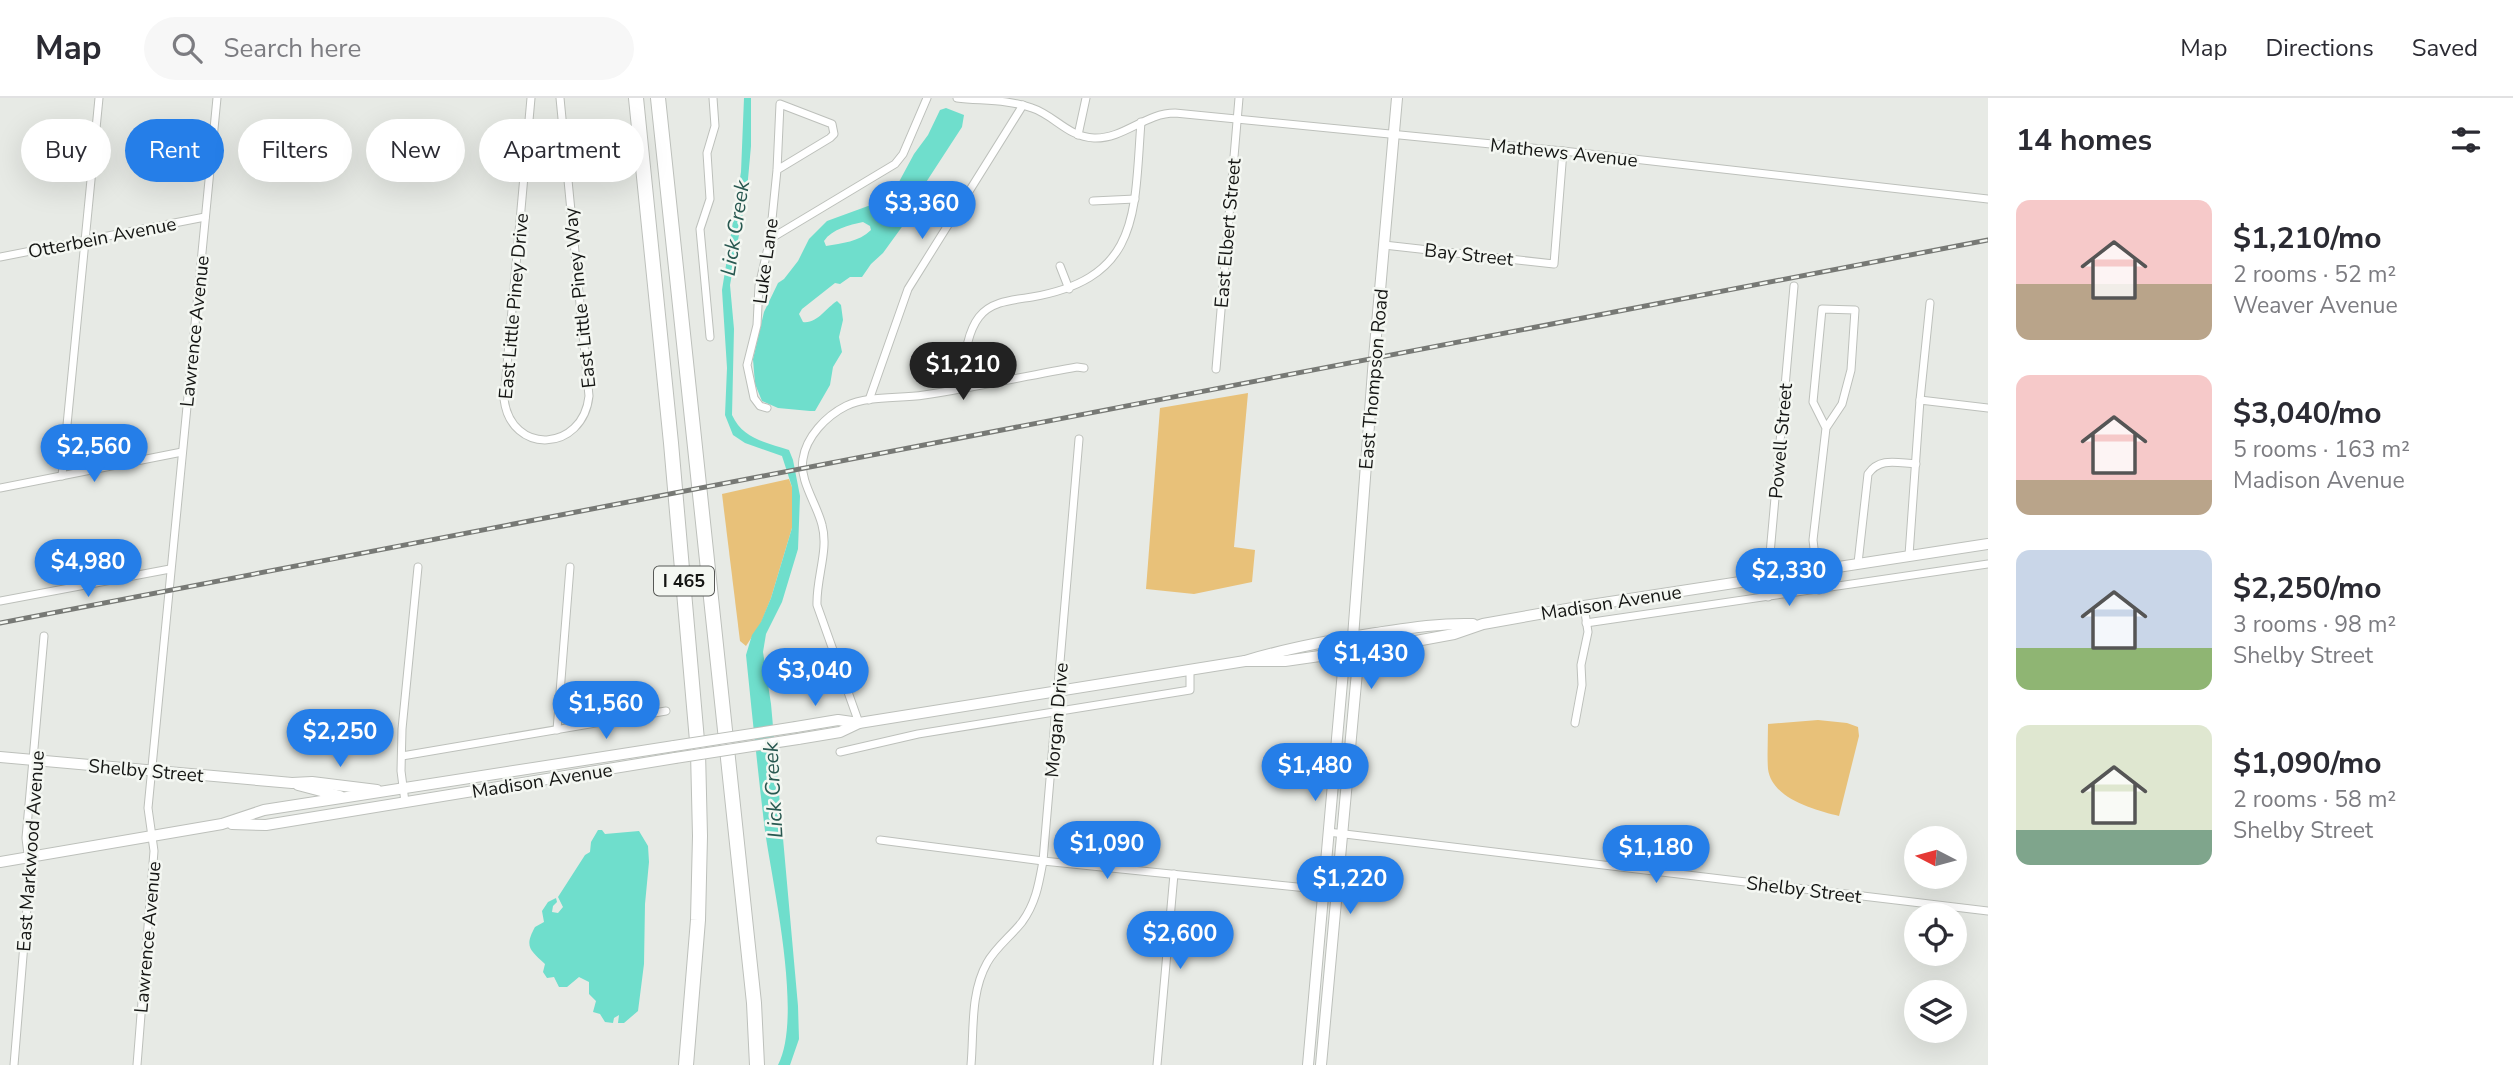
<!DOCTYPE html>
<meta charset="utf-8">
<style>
:root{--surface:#fff;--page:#f7f7f7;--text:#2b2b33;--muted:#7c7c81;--line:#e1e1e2;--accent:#257ee8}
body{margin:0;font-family:"Nunito Sans",sans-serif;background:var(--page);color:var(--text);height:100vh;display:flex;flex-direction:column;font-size:26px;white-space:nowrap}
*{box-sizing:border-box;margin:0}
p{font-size:23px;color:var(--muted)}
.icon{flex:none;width:38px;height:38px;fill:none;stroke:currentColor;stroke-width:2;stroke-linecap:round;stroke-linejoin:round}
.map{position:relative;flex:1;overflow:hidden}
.sheet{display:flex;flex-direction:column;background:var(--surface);width:525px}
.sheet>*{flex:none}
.banner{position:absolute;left:21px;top:21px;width:665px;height:63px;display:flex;gap:14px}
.needle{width:46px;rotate:276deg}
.buttons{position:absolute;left:1904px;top:728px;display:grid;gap:14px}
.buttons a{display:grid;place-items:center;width:63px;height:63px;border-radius:50%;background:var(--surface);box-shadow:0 7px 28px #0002;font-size:35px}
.price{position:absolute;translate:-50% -60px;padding:0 16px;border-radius:24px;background:var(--accent);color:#fff;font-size:23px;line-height:46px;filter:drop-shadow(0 2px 4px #0008)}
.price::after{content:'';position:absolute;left:50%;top:42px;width:21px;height:16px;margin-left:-10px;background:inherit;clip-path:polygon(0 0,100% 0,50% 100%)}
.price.on{background:#222;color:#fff}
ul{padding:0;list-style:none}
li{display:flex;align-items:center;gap:21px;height:175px;padding:0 28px}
li span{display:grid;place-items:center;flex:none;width:196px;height:140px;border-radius:14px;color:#555}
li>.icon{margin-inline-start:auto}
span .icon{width:84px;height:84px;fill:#fffc;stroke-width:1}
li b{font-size:30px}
h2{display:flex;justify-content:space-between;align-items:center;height:84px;padding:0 28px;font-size:30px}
.chip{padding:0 24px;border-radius:32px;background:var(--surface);box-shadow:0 7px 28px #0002;font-size:24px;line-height:63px}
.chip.on{background:var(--accent);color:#fff}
header{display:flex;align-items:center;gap:42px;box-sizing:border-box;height:98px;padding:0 35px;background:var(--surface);border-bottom:2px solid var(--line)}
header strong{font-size:33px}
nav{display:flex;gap:38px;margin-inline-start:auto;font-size:24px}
.search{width:490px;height:63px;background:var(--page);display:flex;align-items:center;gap:18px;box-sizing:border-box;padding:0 24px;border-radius:38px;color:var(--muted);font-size:26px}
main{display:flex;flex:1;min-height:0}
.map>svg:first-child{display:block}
.green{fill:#e8c179}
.water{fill:#6fdecc;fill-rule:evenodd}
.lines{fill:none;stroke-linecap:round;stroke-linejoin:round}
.street-casing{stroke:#bdc0bb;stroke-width:9}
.secondary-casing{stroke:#bdc0bb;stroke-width:12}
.highway-casing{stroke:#bdc0bb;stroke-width:16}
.street{stroke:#fff;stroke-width:7}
.secondary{stroke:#fff;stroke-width:10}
.highway{stroke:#fff;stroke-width:14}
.rail-casing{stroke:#777975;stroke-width:5}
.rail{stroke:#f4f7f2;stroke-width:2.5;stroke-dasharray:8;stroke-linecap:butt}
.secondary-bridge-casing{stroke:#bdc0bb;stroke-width:12;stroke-linecap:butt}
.secondary-bridge{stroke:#fff;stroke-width:10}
.labels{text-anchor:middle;stroke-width:5;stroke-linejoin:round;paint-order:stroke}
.shield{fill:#f4f7f2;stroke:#575956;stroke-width:2}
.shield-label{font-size:18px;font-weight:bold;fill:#141513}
.street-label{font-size:19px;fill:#141513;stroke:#f4f7f2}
.water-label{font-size:21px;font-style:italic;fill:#285850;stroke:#f4f7f2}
</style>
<header>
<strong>Map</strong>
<div class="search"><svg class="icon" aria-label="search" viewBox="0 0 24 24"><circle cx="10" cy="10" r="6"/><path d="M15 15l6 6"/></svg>Search here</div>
<nav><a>Map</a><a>Directions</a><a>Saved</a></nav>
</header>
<main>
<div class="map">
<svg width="1988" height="967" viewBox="0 0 1988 967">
<rect width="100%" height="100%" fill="#e7eae5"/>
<g class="green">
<polygon points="1248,295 1234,449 1255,452 1252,484 1194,496 1146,491 1160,310"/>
<polygon points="789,381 792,389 792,430 771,500 761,525 746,548 740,543 722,396"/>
<path d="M 1818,622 L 1847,625 L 1858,629 L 1859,638 L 1839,718 C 1815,712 1772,701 1768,671 C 1767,657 1768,641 1768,626 Z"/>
</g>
<g class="water">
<path d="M 744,0 L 751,0 L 751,48 L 747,92 L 730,187 L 734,231 L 732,317 C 743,341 765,344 789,352 L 793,362 L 800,398 L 798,451 L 782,504 L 766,536 L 763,554 L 771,606 L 798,908 L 799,941 L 790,967 L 778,967 C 803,919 773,789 765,733 C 758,675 752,616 746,557 L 752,537 L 761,524 L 771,500 L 792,430 L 792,389 L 782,358 L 745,345 L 733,337 L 725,317 L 727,270 L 722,192 L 741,74 Z"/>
<path d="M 946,10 L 964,17 L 962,29 L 921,92 L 912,115 L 883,155 L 871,166 L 862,179 L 850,179 L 840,186 L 835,185 L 802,211 L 799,216 L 803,224 C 817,226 826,210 837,203 L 841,207 L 843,222 L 839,239 L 842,254 L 833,269 L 830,287 L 815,313 L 810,313 L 778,310 L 762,303 L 755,286 L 753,261 L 764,214 L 778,185 L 784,181 L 798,163 L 809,141 L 827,123 L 879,104 L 893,95 L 914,56 L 928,37 L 940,12 ZM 863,124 L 870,128 L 871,132 C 859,144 842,145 826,148 L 824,143 C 832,131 849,127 863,124 Z"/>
<path d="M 598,732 L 602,732 L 605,736 L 639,733 L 648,748 L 649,764 L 645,806 L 644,866 L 638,913 L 624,925 L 618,925 L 619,917 L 614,920 L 613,925 L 605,924 L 600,916 L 593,914 L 596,903 L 589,896 L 589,884 L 579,879 L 567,889 L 559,889 L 554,879 L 547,880 L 543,874 L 545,866 C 530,852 524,849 535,829 L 544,824 L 542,813 L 548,804 L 556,800 L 557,804 L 553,808 L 552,814 L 558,815 L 563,809 L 558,799 L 585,757 L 590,754 L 591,744 Z"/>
</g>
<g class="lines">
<defs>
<g id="street">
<path d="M 531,0 L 504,301 C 511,358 583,354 589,298 L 560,0"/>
<path d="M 957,0 C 982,3 1007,1 1032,10 C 1054,17 1068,39 1094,40 C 1124,41 1145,15 1175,15 L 1563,53 L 1988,101"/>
<polyline points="1078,37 1086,0"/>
<polyline points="1093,103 1135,101"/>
<polyline points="770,141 895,66 903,56 927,0"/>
<polyline points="1384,147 1554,166 1563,53"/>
<polyline points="0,159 205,119"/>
<polyline points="1060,168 1069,191"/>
<polyline points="710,239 700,131 710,101 707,55 715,28 713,0"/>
<polyline points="1216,271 1239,0"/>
<path d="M 960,291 C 964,269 965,237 979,219 C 991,203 1013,202 1032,199 C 1141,180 1134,115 1141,24"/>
<polyline points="869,302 908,191 1023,7"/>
<polyline points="1920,302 1930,205"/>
<polyline points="767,310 760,308 754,300 747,267 757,227 759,188 770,141 777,72 780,6 832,26 834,36 830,40 777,72"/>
<polyline points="62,378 99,0"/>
<polyline points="0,390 182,354"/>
<polyline points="1909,457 1920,302 1988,310"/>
<path d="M 1858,465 L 1868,376 C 1880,359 1897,365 1916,366"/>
<polyline points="1819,492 1813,442 1826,330 1842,306 1851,272 1855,212 1822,211 1813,304 1826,330"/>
<polyline points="1768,499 1768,478 1794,188"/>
<polyline points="0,503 170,471"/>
<polyline points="1586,525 1988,466"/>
<path d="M 859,625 L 817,507 C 816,480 829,452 822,427 C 817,406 799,383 803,361 C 806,339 826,318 846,308 C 869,297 899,301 924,297 C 976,289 1026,278 1077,269 L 1084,270"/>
<polyline points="1575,625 1582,587 1581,567 1588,534 1584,508"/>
<polyline points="557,632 570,469"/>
<polyline points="840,654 918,636 1190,592 1190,572"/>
<polyline points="402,658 666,613"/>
<polyline points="405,704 401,673 402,631 418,469"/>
<polyline points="1328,734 1988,813"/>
<polyline points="880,742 1043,763 1337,793"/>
<polyline points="14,967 30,773 26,740 44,538"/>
<polyline points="137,967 154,753 148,710 217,0"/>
<path d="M 971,967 C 974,934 970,895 987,865 C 995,850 1011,838 1022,824 C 1036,805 1039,785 1043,763 L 1079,341"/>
<polyline points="1157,967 1174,776"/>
</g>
<g id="secondary">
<polyline points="1245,563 1285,563 1389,548 1454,536 1483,526 1584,508 1988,446"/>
<polyline points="796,629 838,622 859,625"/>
<path d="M 798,641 L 840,634 L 859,625 L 1245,563 C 1288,550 1331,542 1376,535 C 1409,530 1440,525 1473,526"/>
<polyline points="0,659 292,685 312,684 377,692"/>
<polyline points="298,687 340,698"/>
<polyline points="232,726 266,727 675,660"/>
<polyline points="0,764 222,726 264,712 674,648"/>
<polyline points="1308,967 1343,573 1351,562 1353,539 1374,260 1397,0"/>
<polyline points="1321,967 1357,574 1351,562"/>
</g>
<g id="highway">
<polyline points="636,0 671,345 698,654 700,738 698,822 686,967"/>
<polyline points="658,0 741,783 754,905 757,967"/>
</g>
</defs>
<use href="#street" class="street-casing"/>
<use href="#secondary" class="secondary-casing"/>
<use href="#highway" class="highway-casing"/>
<use href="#street" class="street"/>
<use href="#secondary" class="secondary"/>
<use href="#highway" class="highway"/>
<defs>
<polyline id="rail" points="0,525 1988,142"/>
</defs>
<use href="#rail" class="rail-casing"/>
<use href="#rail" class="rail"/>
<defs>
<g id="secondary-bridge">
<polyline points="674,648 796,629"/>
<polyline points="675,660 798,641"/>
</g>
</defs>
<use href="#secondary-bridge" class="secondary-bridge-casing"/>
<use href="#secondary-bridge" class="secondary-bridge"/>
</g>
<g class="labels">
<rect class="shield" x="654" y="468.5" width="60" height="29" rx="5"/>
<g class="shield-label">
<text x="684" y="489">I 465</text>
</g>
<g class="street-label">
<text transform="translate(1564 54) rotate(6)" y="7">Mathews Avenue</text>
<text transform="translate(1227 135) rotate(-85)" y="7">East Elbert Street</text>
<text transform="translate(102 139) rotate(-11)" y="7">Otterbein Avenue</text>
<text transform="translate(1469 156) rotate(6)" y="7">Bay Street</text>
<text transform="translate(765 163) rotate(-82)" y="7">Luke Lane</text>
<text transform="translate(579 200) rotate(-96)" y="7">East Little Piney Way</text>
<text transform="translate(513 208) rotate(-85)" y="7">East Little Piney Drive</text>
<text transform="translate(194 233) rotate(-84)" y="7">Lawrence Avenue</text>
<text transform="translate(1373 281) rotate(-85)" y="7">East Thompson Road</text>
<text transform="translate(1780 343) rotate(-85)" y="7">Powell Street</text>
<text transform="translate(1611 504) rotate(-9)" y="7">Madison Avenue</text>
<text transform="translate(1056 622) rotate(-85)" y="7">Morgan Drive</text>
<text transform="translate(146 672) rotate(5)" y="7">Shelby Street</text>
<text transform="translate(542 682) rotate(-9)" y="7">Madison Avenue</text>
<text transform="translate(30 753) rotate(-86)" y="7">East Markwood Avenue</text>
<text transform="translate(1804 791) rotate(7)" y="7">Shelby Street</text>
<text transform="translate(147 839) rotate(-85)" y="7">Lawrence Avenue</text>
</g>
<g class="water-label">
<text transform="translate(735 130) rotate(-81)" y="7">Lick Creek</text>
<text transform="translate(773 692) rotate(-93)" y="7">Lick Creek</text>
</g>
</g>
</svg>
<div class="buttons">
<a><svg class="needle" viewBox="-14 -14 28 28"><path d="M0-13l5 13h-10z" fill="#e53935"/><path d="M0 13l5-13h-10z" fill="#7c7c81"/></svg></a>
<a><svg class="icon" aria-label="locate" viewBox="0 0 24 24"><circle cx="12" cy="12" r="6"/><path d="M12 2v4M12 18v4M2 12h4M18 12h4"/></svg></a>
<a><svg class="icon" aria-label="layers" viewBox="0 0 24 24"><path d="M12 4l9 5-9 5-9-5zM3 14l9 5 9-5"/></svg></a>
</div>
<b class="price" style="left:922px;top:143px">$3,360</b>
<b class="price on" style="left:963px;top:304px">$1,210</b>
<b class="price" style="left:94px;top:386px">$2,560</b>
<b class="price" style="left:88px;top:501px">$4,980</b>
<b class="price" style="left:1789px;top:510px">$2,330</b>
<b class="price" style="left:1371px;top:593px">$1,430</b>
<b class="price" style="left:815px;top:610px">$3,040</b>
<b class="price" style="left:606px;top:643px">$1,560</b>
<b class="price" style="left:340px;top:671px">$2,250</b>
<b class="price" style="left:1315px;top:705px">$1,480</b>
<b class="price" style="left:1107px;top:783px">$1,090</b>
<b class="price" style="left:1656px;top:787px">$1,180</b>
<b class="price" style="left:1350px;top:818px">$1,220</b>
<b class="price" style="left:1180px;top:873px">$2,600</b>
<div class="banner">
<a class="chip">Buy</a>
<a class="chip on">Rent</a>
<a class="chip">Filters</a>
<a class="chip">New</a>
<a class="chip">Apartment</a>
</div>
</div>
<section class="sheet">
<h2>14 homes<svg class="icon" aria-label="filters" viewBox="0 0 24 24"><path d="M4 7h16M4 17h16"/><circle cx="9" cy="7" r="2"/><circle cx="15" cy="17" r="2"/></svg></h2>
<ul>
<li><span style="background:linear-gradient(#f6c9c9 60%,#b9a48a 0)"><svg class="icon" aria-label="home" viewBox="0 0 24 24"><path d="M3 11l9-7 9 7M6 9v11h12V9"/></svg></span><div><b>$1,210/mo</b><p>2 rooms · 52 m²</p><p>Weaver Avenue</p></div></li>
<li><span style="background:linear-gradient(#f6c9c9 75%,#b9a48a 0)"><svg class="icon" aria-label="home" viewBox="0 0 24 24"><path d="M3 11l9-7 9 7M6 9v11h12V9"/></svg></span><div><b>$3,040/mo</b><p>5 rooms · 163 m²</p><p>Madison Avenue</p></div></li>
<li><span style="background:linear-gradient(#c9d6e8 70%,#8fb573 0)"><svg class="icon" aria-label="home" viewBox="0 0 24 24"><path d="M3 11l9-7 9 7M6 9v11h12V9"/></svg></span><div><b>$2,250/mo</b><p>3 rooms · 98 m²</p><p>Shelby Street</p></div></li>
<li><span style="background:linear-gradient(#dfe7d0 75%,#7fa58c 0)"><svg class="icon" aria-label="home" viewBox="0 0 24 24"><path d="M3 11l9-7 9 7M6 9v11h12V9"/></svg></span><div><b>$1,090/mo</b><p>2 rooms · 58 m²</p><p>Shelby Street</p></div></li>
</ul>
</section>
</main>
